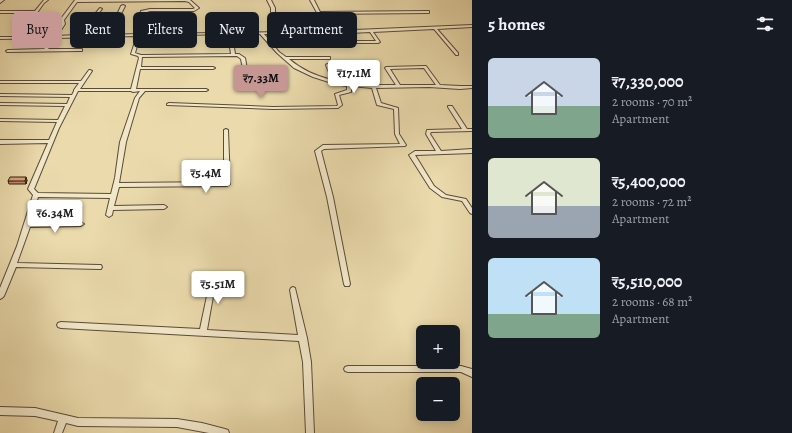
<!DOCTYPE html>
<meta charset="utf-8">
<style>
:root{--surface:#171b24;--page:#20242c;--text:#f1f3f6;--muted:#9ea1a6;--accent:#c59692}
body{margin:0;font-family:Alegreya,serif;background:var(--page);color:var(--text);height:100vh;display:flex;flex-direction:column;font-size:15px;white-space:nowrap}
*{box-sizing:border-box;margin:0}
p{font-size:13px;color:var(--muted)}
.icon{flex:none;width:22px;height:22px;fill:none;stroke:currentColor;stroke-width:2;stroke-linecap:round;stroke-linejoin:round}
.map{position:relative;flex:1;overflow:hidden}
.panel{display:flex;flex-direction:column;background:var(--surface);width:320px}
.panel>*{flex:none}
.top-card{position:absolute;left:12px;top:12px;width:380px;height:36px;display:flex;gap:8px}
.controls{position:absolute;left:416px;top:325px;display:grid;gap:8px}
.controls a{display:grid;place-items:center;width:44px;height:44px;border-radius:6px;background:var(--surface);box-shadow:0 2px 10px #0003;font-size:20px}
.price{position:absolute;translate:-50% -34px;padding:0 9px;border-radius:4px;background:#fff;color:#222;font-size:13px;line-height:26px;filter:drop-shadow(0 1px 2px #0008)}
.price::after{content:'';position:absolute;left:50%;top:24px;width:12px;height:9px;margin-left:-6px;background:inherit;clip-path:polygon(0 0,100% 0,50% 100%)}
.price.selected{background:var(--accent);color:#111}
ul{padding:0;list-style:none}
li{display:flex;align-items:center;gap:12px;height:100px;padding:0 16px}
li span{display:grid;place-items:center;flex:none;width:112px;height:80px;border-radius:6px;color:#555}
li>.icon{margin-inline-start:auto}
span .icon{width:48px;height:48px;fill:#fffc;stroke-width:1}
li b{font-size:17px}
h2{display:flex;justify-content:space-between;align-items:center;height:48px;padding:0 16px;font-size:17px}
.tag{padding:0 14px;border-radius:6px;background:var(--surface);box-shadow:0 2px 10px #0003;font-size:14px;line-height:36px}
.tag.selected{background:var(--accent);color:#111}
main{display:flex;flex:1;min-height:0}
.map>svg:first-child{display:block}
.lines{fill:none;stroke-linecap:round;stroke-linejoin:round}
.minor-casing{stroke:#5b4b37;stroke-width:2}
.minor{fill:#f1e7c9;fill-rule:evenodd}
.wall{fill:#c28a69;stroke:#2b1b10}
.shaded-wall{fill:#9e7155;stroke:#2b1b10}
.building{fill:#e1a17a;stroke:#2b1b10}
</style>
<main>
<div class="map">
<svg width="472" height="433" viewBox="0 0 472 433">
<rect width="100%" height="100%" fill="#eadaac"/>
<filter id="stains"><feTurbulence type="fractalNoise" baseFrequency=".005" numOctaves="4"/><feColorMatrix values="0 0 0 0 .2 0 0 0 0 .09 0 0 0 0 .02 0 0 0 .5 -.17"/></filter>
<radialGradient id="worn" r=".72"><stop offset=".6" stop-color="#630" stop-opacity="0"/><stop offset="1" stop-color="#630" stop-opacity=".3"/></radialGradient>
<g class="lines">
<defs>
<g id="minor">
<polygon points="0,0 4,0 0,3"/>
<path d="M 44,0 L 48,0 L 44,3 L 34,17 L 17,37 L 54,36 L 61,24 L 60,20 L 75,0 L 190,0 L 199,8 L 194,11 L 150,11 L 144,13 L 141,34 L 283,32 L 278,17 L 271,12 L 271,8 L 267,0 L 271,0 L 275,8 L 275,12 L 282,17 L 286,32 L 327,31 L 310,0 L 314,0 L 320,12 L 428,11 L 429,11 L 429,13 L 321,14 L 331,31 L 472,25 L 472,27 L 437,29 L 458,53 L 458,55 L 456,55 L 434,29 L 373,32 L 380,42 L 378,43 L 336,43 L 327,34 L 287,34 L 285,35 L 283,34 L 264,34 L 279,52 L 286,57 L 330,57 L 330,59 L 289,59 C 302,70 316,76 332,80 L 326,65 L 327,64 L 330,65 L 337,82 L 356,84 L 347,63 L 349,62 L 351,63 L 360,85 L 396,85 L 385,68 L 386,67 L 425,66 L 426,66 L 440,85 L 460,86 L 472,86 L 472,88 L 460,89 L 429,87 L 376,88 L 381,103 L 398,108 L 399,134 L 406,145 L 405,146 L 324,149 L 321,151 L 333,197 L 350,284 L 349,286 L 345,286 L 344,284 L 327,197 L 315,151 L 323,145 L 400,144 L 395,134 L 394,109 L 377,105 L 372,88 L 351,86 L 351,92 L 339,95 L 342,105 L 338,108 L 273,109 L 167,105 L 167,104 L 169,103 L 273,107 L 337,106 L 338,105 L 335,94 L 347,90 L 347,86 L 335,84 L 313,77 L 294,68 L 277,53 L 260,34 L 232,34 L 235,54 L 239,54 L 245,58 L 248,74 L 246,75 L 244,74 L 241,59 L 237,56 L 142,57 L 141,67 L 213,67 L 215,68 L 213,69 L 140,69 L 136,89 L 206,89 L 208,90 L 206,91 L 145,91 L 139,98 L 126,142 L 119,183 L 224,182 L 224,130 L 226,129 L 228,130 L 230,184 L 227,186 L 119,187 L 114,206 L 164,205 L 167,207 L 164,209 L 113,210 L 112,215 L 109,217 L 106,215 L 110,198 L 38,197 L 31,223 L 81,222 L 84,224 L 81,226 L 30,227 L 17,263 L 99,265 L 101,265 L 102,267 L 101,269 L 99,269 L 16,267 L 4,296 L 2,298 L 0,299 L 0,288 L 17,246 L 33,195 L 28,189 L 48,143 L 0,144 L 0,140 L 49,140 L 57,122 L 0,121 L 0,119 L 58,120 L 65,106 L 0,105 L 0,103 L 67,104 L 70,97 L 0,96 L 0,94 L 72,95 L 74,91 L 74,90 L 79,83 L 0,83 L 0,81 L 81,81 L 89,70 L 90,70 L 92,71 L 80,89 L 131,89 L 139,58 L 138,56 L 131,54 L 137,36 L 56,38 L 48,49 L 82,49 L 82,51 L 81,51 L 7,52 L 6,51 L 8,50 L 44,49 L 52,38 L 0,39 L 0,37 L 13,37 L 33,13 L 0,13 L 0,11 L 35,11 ZM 185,1 L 189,2 L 195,8 L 193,9 L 150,9 L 141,11 L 137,34 L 106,35 L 111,23 L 118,20 L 125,6 L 123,5 L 121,6 L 115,19 L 109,21 L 102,35 L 80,35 L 102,9 L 100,8 L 77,35 L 57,36 L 65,24 L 64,20 L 77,2 ZM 370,32 L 376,41 L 337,41 L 331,34 ZM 228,34 L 231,54 L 141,55 L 135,53 L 140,36 ZM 424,68 L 436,85 L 400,85 L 390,69 ZM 78,91 L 131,91 L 133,92 L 140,91 L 135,98 L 120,142 L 115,178 L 111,194 L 38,193 L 34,189 L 59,128 Z"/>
<polygon points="448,106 452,106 467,129 472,129 472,131 431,132 430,134 441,151 472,149 472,153 416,155 415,155 434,186 446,195 466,199 472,208 472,214 470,213 462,201 442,197 430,188 409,155 415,151 436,151 426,134 427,130 462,129 448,107"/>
<polygon points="212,272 216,272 217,274 207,330 298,335 290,290 291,288 293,287 295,288 307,338 311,362 314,433 306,433 303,362 299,341 61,328 58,327 57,325 58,323 61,322 200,329"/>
<polygon points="348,366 461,366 472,369 472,377 461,372 348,372 345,371 344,369 345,367"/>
<polygon points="0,407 35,408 78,418 177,419 202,423 225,429 228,430 229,433 209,433 177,427 78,426 66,423 62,433 54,433 58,421 35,416 0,415"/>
</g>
</defs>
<use href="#minor" class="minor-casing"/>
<use href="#minor" class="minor"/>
</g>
<polygon class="wall" points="27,180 26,184 9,184 8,181"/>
<polygon class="shaded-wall" points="26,177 27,180 26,184 25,181"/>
<polygon class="building" points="10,177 26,177 25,181 8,181"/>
<rect width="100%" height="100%" filter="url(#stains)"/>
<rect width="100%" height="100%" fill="url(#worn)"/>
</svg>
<div class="controls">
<a>+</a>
<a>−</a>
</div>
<b class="price" style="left:354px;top:94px">₹17.1M</b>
<b class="price selected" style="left:261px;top:99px">₹7.33M</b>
<b class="price" style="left:206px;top:194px">₹5.4M</b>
<b class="price" style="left:55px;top:234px">₹6.34M</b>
<b class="price" style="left:218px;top:305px">₹5.51M</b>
<div class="top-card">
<a class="tag selected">Buy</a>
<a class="tag">Rent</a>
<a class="tag">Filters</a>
<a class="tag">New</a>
<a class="tag">Apartment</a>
</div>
</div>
<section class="panel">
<h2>5 homes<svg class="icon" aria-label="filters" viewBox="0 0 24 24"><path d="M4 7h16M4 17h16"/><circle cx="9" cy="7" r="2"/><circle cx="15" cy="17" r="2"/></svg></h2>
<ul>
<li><span style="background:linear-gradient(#c9d6e8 60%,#7fa58c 0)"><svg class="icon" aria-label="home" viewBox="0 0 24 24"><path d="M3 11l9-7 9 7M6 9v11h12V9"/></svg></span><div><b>₹7,330,000</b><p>2 rooms · 70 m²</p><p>Apartment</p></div></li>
<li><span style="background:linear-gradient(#dfe7d0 60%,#9aa5b1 0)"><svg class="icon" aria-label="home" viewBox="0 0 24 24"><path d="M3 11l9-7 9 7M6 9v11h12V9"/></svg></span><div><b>₹5,400,000</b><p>2 rooms · 72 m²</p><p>Apartment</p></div></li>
<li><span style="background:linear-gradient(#bfe0f5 70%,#7fa58c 0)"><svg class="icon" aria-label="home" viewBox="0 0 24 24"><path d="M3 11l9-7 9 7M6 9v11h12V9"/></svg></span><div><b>₹5,510,000</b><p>2 rooms · 68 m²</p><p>Apartment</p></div></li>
</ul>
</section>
</main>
